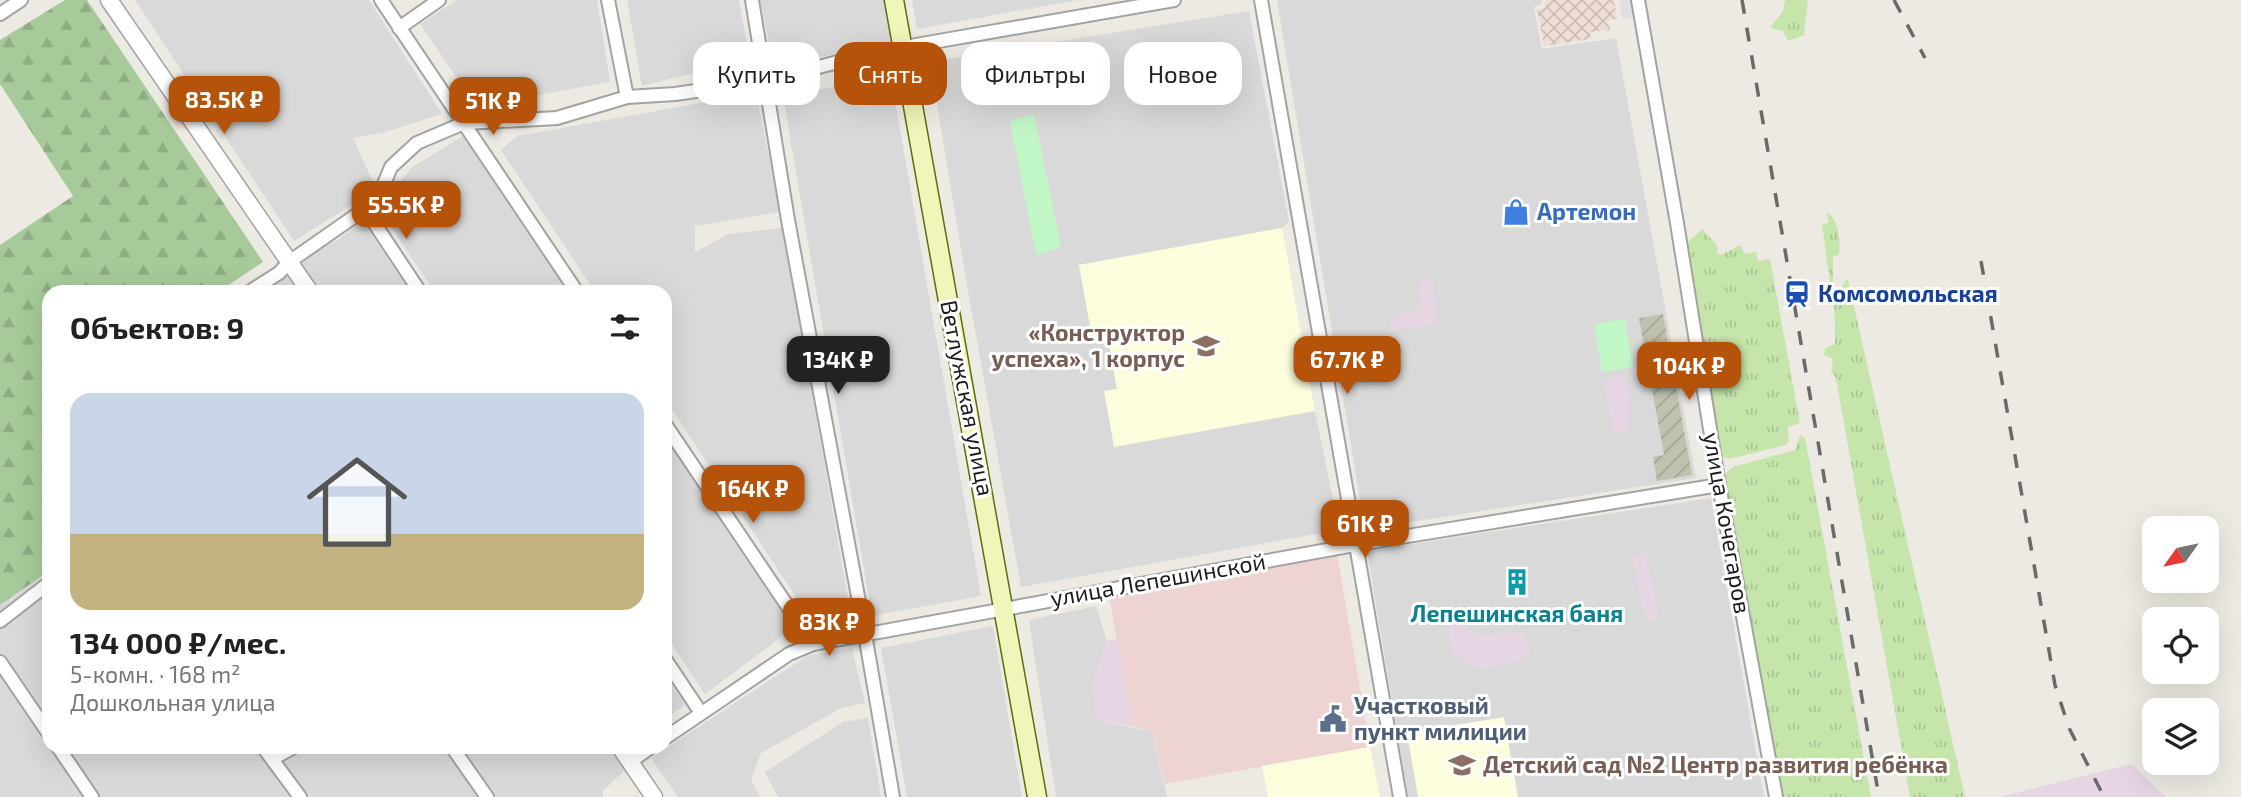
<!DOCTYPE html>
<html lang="ru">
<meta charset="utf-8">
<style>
:root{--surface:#fff;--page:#f2f2f2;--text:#222;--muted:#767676;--accent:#b45309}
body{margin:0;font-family:"Exo 2",sans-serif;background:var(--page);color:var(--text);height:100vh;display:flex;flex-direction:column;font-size:26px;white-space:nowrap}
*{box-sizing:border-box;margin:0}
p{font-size:23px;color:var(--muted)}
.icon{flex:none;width:38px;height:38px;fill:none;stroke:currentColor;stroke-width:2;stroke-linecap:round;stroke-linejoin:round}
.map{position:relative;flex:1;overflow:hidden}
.details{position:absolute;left:42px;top:285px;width:630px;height:469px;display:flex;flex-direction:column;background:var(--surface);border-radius:21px;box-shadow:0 7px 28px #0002}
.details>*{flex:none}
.hud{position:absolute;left:693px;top:42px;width:665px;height:63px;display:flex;gap:14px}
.needle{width:46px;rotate:237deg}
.tools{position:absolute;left:2142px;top:516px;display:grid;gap:14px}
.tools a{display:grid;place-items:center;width:77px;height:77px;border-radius:14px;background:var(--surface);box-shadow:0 7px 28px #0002;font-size:35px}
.price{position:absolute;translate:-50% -60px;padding:0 16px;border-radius:14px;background:var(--accent);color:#fff;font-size:23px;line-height:46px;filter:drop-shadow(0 2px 4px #0008)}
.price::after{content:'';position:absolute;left:50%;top:42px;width:21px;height:16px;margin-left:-10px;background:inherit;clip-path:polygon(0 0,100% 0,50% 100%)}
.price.selected{background:#222;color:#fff}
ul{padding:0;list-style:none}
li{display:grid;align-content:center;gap:14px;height:371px;padding:0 28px}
li span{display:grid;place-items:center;height:217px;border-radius:21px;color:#555}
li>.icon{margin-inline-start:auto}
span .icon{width:126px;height:126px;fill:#fffc;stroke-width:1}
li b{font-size:30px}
h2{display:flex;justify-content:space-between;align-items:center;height:84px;padding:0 28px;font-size:30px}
.pill{padding:0 24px;border-radius:21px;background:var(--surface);box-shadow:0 7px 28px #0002;font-size:24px;line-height:63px}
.pill.selected{background:var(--accent);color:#fff}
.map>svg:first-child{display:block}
.residential{fill:#dad9d9}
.commercial{fill:#edd4d3}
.industrial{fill:#e6d5e2}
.education{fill:#fcfddc}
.military{fill:url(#military-cross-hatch)}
.construction{fill:url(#construction-furrows)}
.grass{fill:url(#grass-tufts)}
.forest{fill:url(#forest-firs)}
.park{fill:#c1f6c7}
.parking{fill:#e0e0e0}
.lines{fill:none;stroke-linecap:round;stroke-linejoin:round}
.minor-casing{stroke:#a3a3a3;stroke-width:16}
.tertiary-casing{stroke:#a3a3a3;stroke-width:19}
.secondary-casing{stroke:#5e6c0b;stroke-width:21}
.minor{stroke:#fff;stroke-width:12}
.tertiary{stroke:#fff;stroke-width:16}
.secondary{stroke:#f0f5b9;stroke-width:18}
.rail{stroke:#6a6a6a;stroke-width:3.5;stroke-dasharray:14 14;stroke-linecap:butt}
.labels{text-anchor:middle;stroke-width:6;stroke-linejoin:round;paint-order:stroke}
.shop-label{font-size:23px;font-weight:bold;fill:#366cbe;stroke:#fff;text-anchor:start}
.transit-label{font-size:23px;font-weight:bold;fill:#164399;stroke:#fff;text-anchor:start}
.education-label{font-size:23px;font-weight:bold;fill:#785e54;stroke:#fff;text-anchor:end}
.street-label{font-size:23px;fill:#1c1c1c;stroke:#fff}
.culture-label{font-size:23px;font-weight:bold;fill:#0d838f;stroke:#fff}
.service-label{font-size:23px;font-weight:bold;fill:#4e5e75;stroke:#fff;text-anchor:start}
</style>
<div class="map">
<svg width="2241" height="797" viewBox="0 0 2241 797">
<defs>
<pattern id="military-cross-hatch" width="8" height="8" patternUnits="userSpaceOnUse" patternTransform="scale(1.75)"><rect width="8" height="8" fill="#efded6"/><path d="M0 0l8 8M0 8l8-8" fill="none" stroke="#ccbeb7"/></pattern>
<pattern id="construction-furrows" width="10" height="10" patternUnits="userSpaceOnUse" patternTransform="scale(1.75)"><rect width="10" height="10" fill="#c0c1af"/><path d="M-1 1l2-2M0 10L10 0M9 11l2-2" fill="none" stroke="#a4a596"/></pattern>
<pattern id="grass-tufts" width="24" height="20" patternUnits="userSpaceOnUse" patternTransform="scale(1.75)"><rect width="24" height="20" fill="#c6e5ab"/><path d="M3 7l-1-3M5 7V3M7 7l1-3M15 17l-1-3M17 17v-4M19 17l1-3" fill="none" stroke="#aac493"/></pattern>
<pattern id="forest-firs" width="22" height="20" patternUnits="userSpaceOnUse" patternTransform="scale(1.75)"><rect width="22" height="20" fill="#a6ca9a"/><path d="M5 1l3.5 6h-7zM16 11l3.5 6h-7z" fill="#8ead84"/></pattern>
</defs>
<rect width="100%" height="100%" fill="#edeae3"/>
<g class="residential">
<polygon points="135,0 369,0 442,114 382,133 353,138 373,182 350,206 294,241"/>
<polygon points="457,0 597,0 610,82 476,106 420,24"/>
<polygon points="627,0 739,0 750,59 642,86"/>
<polygon points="760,0 884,0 891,43 774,66"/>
<polygon points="912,0 1078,0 917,29"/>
<polygon points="1277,0 1542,0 1542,4 1534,7 1542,49 1616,38 1696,478 1365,529"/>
<polygon points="1249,11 1289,221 1282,228 1079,265 1092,336 1107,334 1117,389 1105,391 1114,446 1315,411 1339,530 1021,587 967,285 930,62"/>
<polygon points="891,77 981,596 872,616 783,96"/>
<polygon points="756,93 780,212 695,226 695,252 728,234 783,228 852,621 814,624 665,399 665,292 595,292 501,150 517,136"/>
<polygon points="466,134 571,292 435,292 379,210 411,168"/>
<polygon points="362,221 410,292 321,292 299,261 339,239"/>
<polygon points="286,273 299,292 258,292"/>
<polygon points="665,432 779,603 788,632 705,694 665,634"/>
<polygon points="1711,498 1764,797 1408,797 1367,551"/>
<polygon points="49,571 49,747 613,747 627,768 603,791 603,797 0,797 0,605"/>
<polygon points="1096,606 1107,641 1093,683 1097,720 1152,732 1167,797 1056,797 1029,620"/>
<polygon points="993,626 1022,797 907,797 881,648"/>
<polygon points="852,648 865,703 841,708 761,753 751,780 760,797 678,797 651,758 807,656"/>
<polygon points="665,675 685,705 665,719"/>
<polygon points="868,718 881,797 778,797 765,772 843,722"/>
</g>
<polygon class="commercial" points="1337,553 1370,747 1165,784 1152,732 1131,726 1109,596"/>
<g class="industrial">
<polygon points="1432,277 1438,323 1392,330 1390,322 1406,312 1421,309 1418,279"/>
<polygon points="1627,375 1630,415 1626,432 1613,434 1604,380"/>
<polygon points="1645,553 1659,619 1645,622 1632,557"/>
<polygon points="1457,610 1465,624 1478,635 1524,633 1531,654 1519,660 1483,669 1466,664 1454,656 1445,613"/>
<polygon points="1118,638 1131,726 1097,720 1095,707 1093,683 1098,665 1107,641"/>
<polygon points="2131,764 2166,797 2003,797 2003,796"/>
</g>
<g class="education">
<polygon points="1282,228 1315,411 1114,447 1104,391 1117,389 1107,334 1092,337 1079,265"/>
<polygon points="1504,717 1518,797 1418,797 1407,733"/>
<polygon points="1370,747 1380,797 1268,797 1262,766"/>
</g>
<polygon class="military" points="1545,0 1614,0 1617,19 1608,20 1610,30 1590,32 1591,39 1544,46 1537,9 1546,7"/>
<polygon class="construction" points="1663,314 1692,475 1657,481 1653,457 1664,455 1639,318"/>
<g class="grass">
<polygon points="1785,0 1808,0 1804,35 1788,41 1783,31 1770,28 1783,11"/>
<path d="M 1827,212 C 1838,219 1841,241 1839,254 L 1833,257 L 1833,282 L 1830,284 L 1822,224 L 1829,223 Z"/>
<polygon points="1702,229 1717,245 1718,254 1723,254 1740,245 1745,254 1756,252 1758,261 1770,259 1800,423 1788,427 1789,441 1786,445 1729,459 1720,456 1719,448 1688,242"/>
<path d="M 1846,280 L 1848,280 L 1965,797 L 1910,797 L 1836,378 L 1831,372 L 1833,359 L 1824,355 L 1825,348 L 1835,344 C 1835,329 1835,315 1833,300 Z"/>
<polygon points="1800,435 1805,438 1871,797 1783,797 1723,476 1733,467 1795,450"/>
</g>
<polygon class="forest" points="65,0 87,0 263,262 218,292 49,292 49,571 0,605 0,245 73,196 0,84 0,40"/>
<g class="park">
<polygon points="1034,114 1061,247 1036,255 1010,121"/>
<polygon points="1625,319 1633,367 1602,372 1594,324"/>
</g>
<polygon class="parking" points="1619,0 1631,0 1634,17 1622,19"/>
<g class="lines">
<defs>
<g id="minor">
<polyline points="381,0 577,292"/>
<polyline points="608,0 627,97"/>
<polyline points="752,0 788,220 865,634 893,797"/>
<polyline points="1261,0 1400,797"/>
<polyline points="1638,0 1677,223 1719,485 1776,797"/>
<polyline points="0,14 21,0"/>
<polyline points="399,28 439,0"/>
<polyline points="365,209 420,292"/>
<polyline points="249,292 279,273 289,262 365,209 381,191 391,167 417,143 464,123 557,118 627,97 675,94 766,81 864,55 916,45 1174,0"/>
<polyline points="665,424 813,644"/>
<polyline points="0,621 49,583"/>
<polyline points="665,659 701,713"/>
<polyline points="0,662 49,734"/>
<polyline points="665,738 789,654 813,644 1371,542 1719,485"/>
<polyline points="58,747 92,797"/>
<polyline points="263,747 300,797"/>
<polyline points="452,747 487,797"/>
<polyline points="272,759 294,747"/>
<polyline points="630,762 651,747"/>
</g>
<g id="tertiary">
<polyline points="109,0 310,292"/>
<polyline points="620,747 654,797"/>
</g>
<polyline id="secondary" points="894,0 1037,797"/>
</defs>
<use href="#minor" class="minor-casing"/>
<use href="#tertiary" class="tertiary-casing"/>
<use href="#secondary" class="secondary-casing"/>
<use href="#minor" class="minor"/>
<use href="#tertiary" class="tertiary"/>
<use href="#secondary" class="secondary"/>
<g class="rail">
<polyline points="1742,0 1879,797"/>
<polyline points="1894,0 1925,58"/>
<polyline points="1981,261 2055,685 2069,728 2104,797"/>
</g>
</g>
<defs>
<symbol id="shop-bare" viewBox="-9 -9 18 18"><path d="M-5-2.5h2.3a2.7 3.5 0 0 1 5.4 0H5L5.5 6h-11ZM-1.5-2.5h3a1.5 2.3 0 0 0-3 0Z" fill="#3f7fe0" stroke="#fff" stroke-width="2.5" paint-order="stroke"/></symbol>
<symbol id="station-bare" viewBox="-9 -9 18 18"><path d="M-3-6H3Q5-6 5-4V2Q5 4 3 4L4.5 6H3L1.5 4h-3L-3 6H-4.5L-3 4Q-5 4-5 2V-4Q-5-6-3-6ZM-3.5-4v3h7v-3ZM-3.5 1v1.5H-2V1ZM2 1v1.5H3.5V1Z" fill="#1a4fb4" stroke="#fff" stroke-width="2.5" paint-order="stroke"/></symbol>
<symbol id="school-bare" viewBox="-9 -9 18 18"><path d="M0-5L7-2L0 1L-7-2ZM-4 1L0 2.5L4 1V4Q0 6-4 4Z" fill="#8d6e63" stroke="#fff" stroke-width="2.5" paint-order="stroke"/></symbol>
<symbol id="building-bare" viewBox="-9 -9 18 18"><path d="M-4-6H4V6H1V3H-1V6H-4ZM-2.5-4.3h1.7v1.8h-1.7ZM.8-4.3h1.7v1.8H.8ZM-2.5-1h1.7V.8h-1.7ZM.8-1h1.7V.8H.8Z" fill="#0f9aa8" stroke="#fff" stroke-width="2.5" paint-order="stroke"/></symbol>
<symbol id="civic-bare" viewBox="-9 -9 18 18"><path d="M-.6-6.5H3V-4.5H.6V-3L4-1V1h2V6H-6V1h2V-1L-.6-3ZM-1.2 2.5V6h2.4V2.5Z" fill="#5c6f8a" stroke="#fff" stroke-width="2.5" paint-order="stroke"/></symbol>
</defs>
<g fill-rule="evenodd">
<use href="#shop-bare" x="1497" y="193" width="38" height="38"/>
<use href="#station-bare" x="1778" y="275" width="38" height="38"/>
<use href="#school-bare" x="1187" y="327" width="38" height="38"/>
<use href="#building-bare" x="1498" y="563" width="38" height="38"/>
<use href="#civic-bare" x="1314" y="700" width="38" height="38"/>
<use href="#school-bare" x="1443" y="746" width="38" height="38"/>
</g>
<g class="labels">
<g class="shop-label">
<text x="1537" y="220">Артемон</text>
</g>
<g class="transit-label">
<text x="1818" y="302">Комсомольская</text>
</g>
<g class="education-label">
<text x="1185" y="341">«Конструктор<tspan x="1185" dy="26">успеха», 1 корпус</tspan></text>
<text x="1483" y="773" text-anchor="start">Детский сад №2 Центр развития ребёнка</text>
</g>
<g class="street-label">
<text transform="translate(967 398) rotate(79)" y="8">Ветлужская улица</text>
<text transform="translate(1727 523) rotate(80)" y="8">улица Кочегаров</text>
<text transform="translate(1158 580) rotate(-10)" y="8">улица Лепешинской</text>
</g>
<g class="culture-label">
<text x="1517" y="622">Лепешинская баня</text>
</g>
<g class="service-label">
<text x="1354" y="714">Участковый<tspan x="1354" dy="26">пункт милиции</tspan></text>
</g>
</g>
</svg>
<div class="tools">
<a><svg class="needle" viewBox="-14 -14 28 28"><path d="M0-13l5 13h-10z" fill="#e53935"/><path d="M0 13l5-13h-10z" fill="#767676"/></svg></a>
<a><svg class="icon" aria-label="locate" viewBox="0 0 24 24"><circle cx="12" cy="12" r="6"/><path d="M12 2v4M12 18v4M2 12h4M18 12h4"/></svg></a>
<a><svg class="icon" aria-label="layers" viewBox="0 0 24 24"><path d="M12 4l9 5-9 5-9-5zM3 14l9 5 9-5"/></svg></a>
</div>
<b class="price" style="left:224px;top:136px">83.5K ₽</b>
<b class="price" style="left:493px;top:137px">51K ₽</b>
<b class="price" style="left:406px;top:241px">55.5K ₽</b>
<b class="price selected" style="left:838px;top:396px">134K ₽</b>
<b class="price" style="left:1347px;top:396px">67.7K ₽</b>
<b class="price" style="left:1689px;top:402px">104K ₽</b>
<b class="price" style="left:753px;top:525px">164K ₽</b>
<b class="price" style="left:1365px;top:560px">61K ₽</b>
<b class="price" style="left:829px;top:658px">83K ₽</b>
<div class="hud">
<a class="pill">Купить</a>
<a class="pill selected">Снять</a>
<a class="pill">Фильтры</a>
<a class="pill">Новое</a>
</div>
<section class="details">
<h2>Объектов: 9<svg class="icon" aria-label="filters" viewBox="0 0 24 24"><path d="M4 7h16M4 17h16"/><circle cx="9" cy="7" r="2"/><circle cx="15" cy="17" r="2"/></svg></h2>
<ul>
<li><span style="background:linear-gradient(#c9d6e8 65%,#c2b280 0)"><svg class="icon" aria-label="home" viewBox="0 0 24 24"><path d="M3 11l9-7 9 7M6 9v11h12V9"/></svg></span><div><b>134 000 ₽/мес.</b><p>5-комн. · 168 m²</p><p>Дошкольная улица</p></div></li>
</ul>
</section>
</div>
